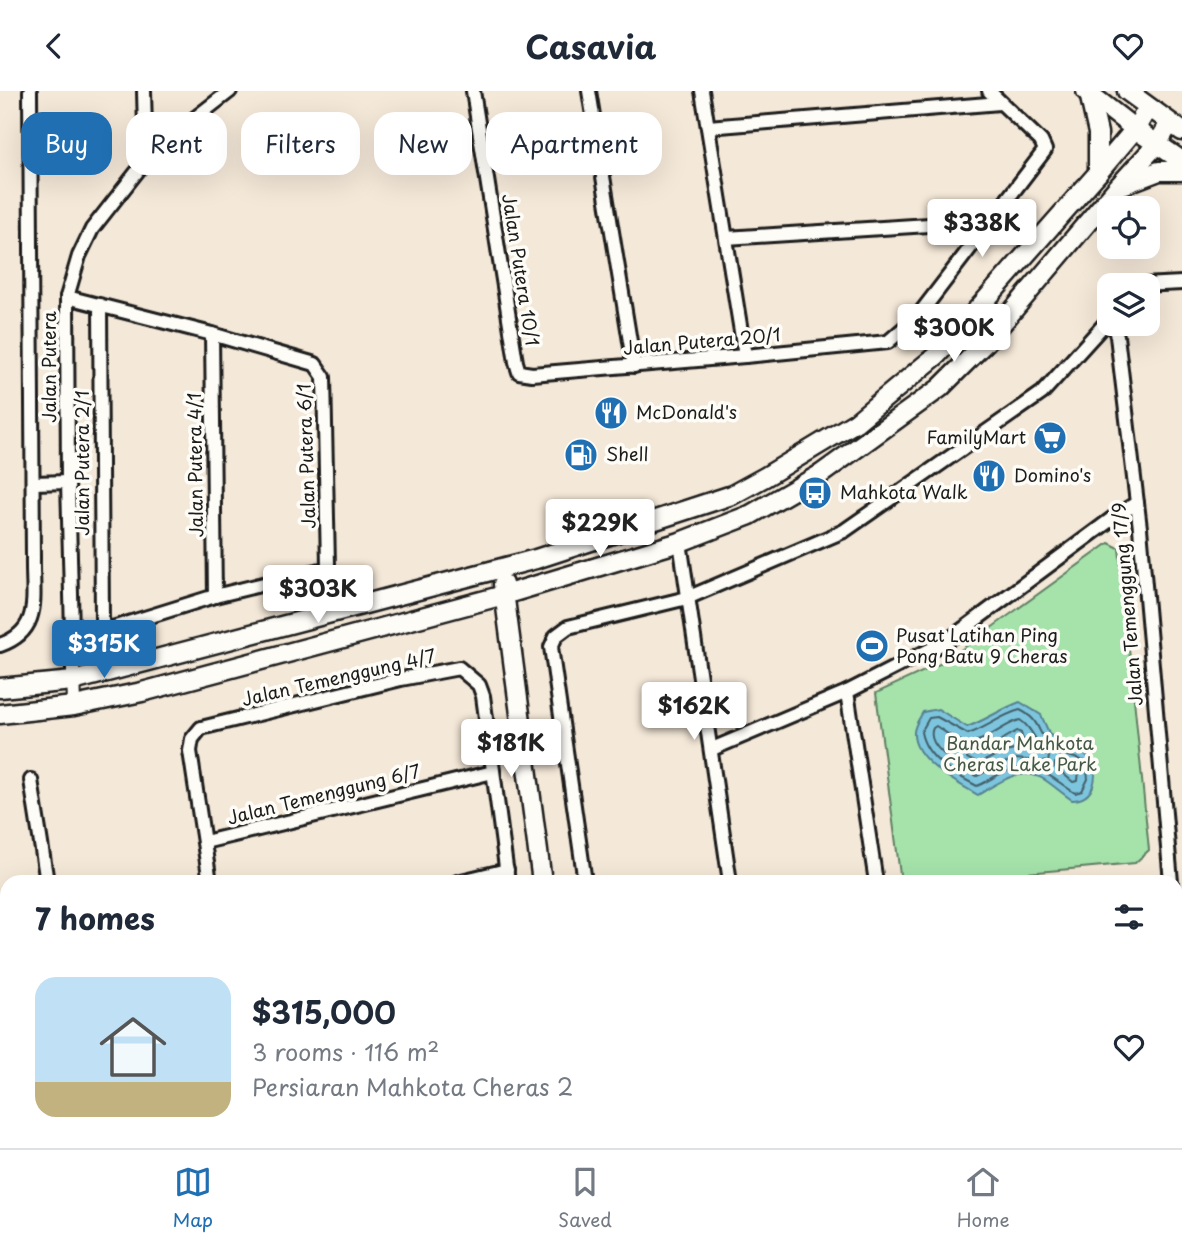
<!DOCTYPE html>
<meta charset="utf-8">
<style>
:root{--surface:#fff;--page:#f6f6f7;--text:#1f2937;--muted:#747a83;--line:#e0e1e3;--accent:#1f6fb2}
body{margin:0;font-family:"Playpen Sans",sans-serif;background:var(--page);color:var(--text);height:100vh;display:flex;flex-direction:column;font-size:26px;white-space:nowrap}
*{box-sizing:border-box;margin:0}
p{font-size:23px;color:var(--muted)}
.icon{flex:none;width:38px;height:38px;fill:none;stroke:currentColor;stroke-width:2;stroke-linecap:round;stroke-linejoin:round}
.map{position:relative;flex:1;overflow:hidden}
.drawer{position:absolute;left:0px;top:784px;width:1183px;height:273px;display:flex;flex-direction:column;background:var(--surface);border-radius:21px 21px 0 0;box-shadow:0 7px 28px #0002}
.drawer>*{flex:none}
.hud{position:absolute;left:21px;top:21px;width:700px;height:63px;display:flex;gap:14px}
.fabs{position:absolute;left:1097px;top:105px;display:grid;gap:14px}
.fabs a{display:grid;place-items:center;width:63px;height:63px;border-radius:14px;background:var(--surface);box-shadow:0 7px 28px #0002;font-size:35px}
.price{position:absolute;translate:-50% -60px;padding:0 16px;border-radius:7px;background:#fff;color:#222;font-size:23px;line-height:46px;filter:drop-shadow(0 2px 4px #0008)}
.price::after{content:'';position:absolute;left:50%;top:42px;width:21px;height:16px;margin-left:-10px;background:inherit;clip-path:polygon(0 0,100% 0,50% 100%)}
.price.current{background:var(--accent);color:#fff}
ul{padding:0;list-style:none}
li{display:flex;align-items:center;gap:21px;height:175px;padding:0 35px}
li span{display:grid;place-items:center;flex:none;width:196px;height:140px;border-radius:21px;color:#555}
li>.icon{margin-inline-start:auto}
span .icon{width:84px;height:84px;fill:#fffc;stroke-width:1}
li b{font-size:30px}
h2{display:flex;justify-content:space-between;align-items:center;height:84px;padding:0 35px;font-size:30px}
.tag{padding:0 24px;border-radius:21px;background:var(--surface);box-shadow:0 7px 28px #0002;font-size:24px;line-height:63px}
.tag.current{background:var(--accent);color:#fff}
header{display:flex;justify-content:space-between;align-items:center;height:91px;padding:0 35px;background:var(--surface);font-size:32px;font-weight:700}
.tabs{display:flex;justify-content:space-around;align-items:center;height:98px;border-top:2px solid var(--line);background:var(--surface);font-size:19px;color:var(--muted)}
.tabs a{display:grid;justify-items:center;gap:4px}
.tabs .current{color:var(--accent)}
.map>svg:first-child{display:block}
.green{fill:#a5e3ab;stroke:#608064;stroke-width:2}
.water{fill:#7dc5de;stroke:#568190;stroke-width:2}
.lines{fill:none;stroke-linecap:round;stroke-linejoin:round}
.shore{stroke:#43606a;stroke-width:2}
.street-casing{stroke:#1c1c1c;stroke-width:18}
.secondary-casing{stroke:#1c1c1c;stroke-width:23}
.street{stroke:#fdfcf7;stroke-width:12}
.secondary{stroke:#fdfcf7;stroke-width:18}
.labels{text-anchor:middle;stroke-width:7;stroke-linejoin:round;paint-order:stroke}
.street-label{font-size:18px;fill:#1c1c1c;stroke:#fdfcf7}
.poi-label{font-size:18px;fill:#1c1c1c;stroke:#fdfcf7;text-anchor:start}
.park-label{font-size:18px;fill:#455847;stroke:#fdfcf7}
</style>
<header><svg class="icon" aria-label="back" viewBox="0 0 24 24"><path d="M15 5l-7 7 7 7"/></svg>Casavia<svg class="icon" aria-label="heart" viewBox="0 0 24 24"><path d="M12 20l-8-8c-3-5 5-10 8-4 3-6 11-1 8 4z"/></svg></header>
<div class="map">
<svg width="1182" height="1057" viewBox="0 0 1182 1057">
<rect width="100%" height="100%" fill="#f4e8d8"/>
<filter id="ink" filterUnits="userSpaceOnUse"><feTurbulence type="fractalNoise" baseFrequency=".0143" numOctaves="2"/><feDisplacementMap in="SourceGraphic" scale="14" xChannelSelector="R" yChannelSelector="G"/><feConvolveMatrix kernelMatrix="1 2 1 2 8 2 1 2 1" color-interpolation-filters="sRGB"/></filter>
<g filter="url(#ink)">
<polygon class="green" points="1109,452 1119,457 1149,759 1135,772 928,791 901,791 876,602 944,571"/>
<path class="water" d="M 1020,611 L 1041,624 L 1049,642 L 1058,653 L 1090,666 C 1100,683 1095,709 1072,709 C 1063,703 1054,695 1045,689 C 1021,674 998,692 978,704 C 957,692 912,669 914,641 C 914,635 920,626 923,621 L 938,618 L 967,636 C 986,629 1001,618 1020,611 Z"/>
<g class="lines">
<g class="shore">
<path d="M 1020,619 C 1043,630 1036,644 1053,658 C 1062,665 1076,666 1086,671 L 1088,688 L 1082,700 L 1075,702 C 1048,685 1036,667 1002,682 C 993,686 985,692 977,695 C 954,683 926,668 921,641 L 929,627 L 937,626 L 968,643 C 986,637 1001,624 1020,619 Z"/>
<path d="M 1020,629 C 1033,637 1037,655 1049,666 L 1048,671 L 1016,668 L 996,675 L 977,685 C 962,677 924,656 933,637 L 936,635 C 944,640 952,647 961,650 C 982,657 1002,633 1020,629 Z"/>
<polygon points="1017,640 1021,642 1024,652 1023,657 1001,662 978,673 967,667 968,662 993,654"/>
<polygon points="1059,671 1079,678 1078,690 1073,691 1055,676 1055,672"/>
</g>
<defs>
<g id="street">
<polyline points="144,0 145,38 154,59"/>
<polyline points="473,0 516,271 519,281 532,283 745,265 888,251 918,225 1045,59 1041,50 989,0"/>
<polyline points="589,0 634,275"/>
<polyline points="702,0 745,265"/>
<polyline points="708,36 1000,12"/>
<polyline points="726,147 991,130"/>
<polyline points="1142,194 1182,192"/>
<polyline points="67,206 212,243 315,273 324,286 328,474 325,478 215,505 109,538 102,531 100,214"/>
<polyline points="1113,233 1117,245 1140,437 1171,791"/>
<polyline points="212,243 215,505"/>
<polyline points="33,392 68,391"/>
<polyline points="680,451 730,791"/>
<path d="M 0,554 C 43,539 32,505 33,467 L 30,0"/>
<polyline points="847,601 876,791"/>
<polyline points="74,615 68,391 67,206 79,165 92,138 154,59 230,0"/>
<polyline points="712,658 847,601 947,550 1117,424 1137,412"/>
<polyline points="31,689 47,791"/>
<polyline points="205,751 493,681"/>
<polyline points="210,791 190,660 192,648 201,637 401,588 459,577 479,594 483,605 508,791"/>
<polyline points="457,791 507,779"/>
<polyline points="585,791 551,556 556,545 568,536 687,507 844,440 1042,302 1110,227"/>
<polyline points="1176,842 1182,899"/>
<polyline points="0,921 7,921"/>
<polyline points="1176,935 1182,934"/>
<polyline points="200,1050 201,1057"/>
<polyline points="545,1050 546,1057"/>
<polyline points="621,1050 622,1057"/>
<polyline points="769,1050 770,1057"/>
<polyline points="248,1051 256,1050"/>
<polyline points="77,1057 79,1050"/>
</g>
<g id="secondary">
<polyline points="1086,0 1135,38 1182,70"/>
<polyline points="1127,0 1182,40"/>
<polyline points="1089,2 1098,42 1098,82"/>
<polyline points="1125,93 1159,80 1182,80"/>
<polyline points="503,493 542,791"/>
<polyline points="0,597 73,590 536,468 732,404 765,386 856,331 937,264 1098,82 1135,38 1148,17"/>
<polyline points="0,623 74,615 142,601 504,504 680,451 750,424 821,383 940,297 987,250 1116,98 1157,53 1170,32"/>
<polyline points="577,1050 578,1057"/>
</g>
</defs>
<use href="#street" class="street-casing"/>
<use href="#secondary" class="secondary-casing"/>
<use href="#street" class="street"/>
<use href="#secondary" class="secondary"/>
</g>
</g>
<defs>
<symbol id="restaurant-disc" viewBox="-11 -11 22 22"><circle r="9.5" fill="#1f6fb2" stroke="#fdfcf7"/><path d="M-5-6h1v4h1v-4h1v4h1v-4h1v5L-1.5 .5V6h-2V.5L-5-1ZM5-6V6H3V1.5H1.5Q1.5-4 5-6Z" fill="#fff"/></symbol>
<symbol id="supermarket-disc" viewBox="-11 -11 22 22"><circle r="9.5" fill="#1f6fb2" stroke="#fdfcf7"/><path d="M-6-5.5h2.5l.6 2H6L4.5 2H-2.5L-4.4-4H-6ZM-1.5 3.2a1.3 1.3 0 1 0 .1 0ZM3 3.2a1.3 1.3 0 1 0 .1 0Z" fill="#fff"/></symbol>
<symbol id="fuel-disc" viewBox="-11 -11 22 22"><circle r="9.5" fill="#1f6fb2" stroke="#fdfcf7"/><path d="M-5.5-6h7V0h2V4h1.3V-2.5L3-4.5l.8-.8L6-3V5H2.5V1h-1V6h-7ZM-4.2-4.7v3.2H.2V-4.7Z" fill="#fff"/></symbol>
<symbol id="bus-disc" viewBox="-11 -11 22 22"><circle r="9.5" fill="#1f6fb2" stroke="#fdfcf7"/><path d="M-5-6H5V4H4V6H2V4H-2V6H-4V4H-5ZM-3.5-4V0h7V-4ZM-3.5 1.2v1.5H-2V1.2ZM2 1.2v1.5H3.5V1.2Z" fill="#fff"/></symbol>
<symbol id="stadium-disc" viewBox="-11 -11 22 22"><circle r="9.5" fill="#1f6fb2" stroke="#fdfcf7"/><path d="M0-5a6.5 5 0 1 0 0 10a6.5 5 0 1 0 0-10ZM-3.5-1.8h7v3.6h-7Z" fill="#fff"/></symbol>
</defs>
<g fill-rule="evenodd">
<use href="#restaurant-disc" x="592" y="303" width="38" height="38"/>
<use href="#supermarket-disc" x="1031" y="328" width="38" height="38"/>
<use href="#fuel-disc" x="562" y="345" width="38" height="38"/>
<use href="#restaurant-disc" x="970" y="366" width="38" height="38"/>
<use href="#bus-disc" x="796" y="383" width="38" height="38"/>
<use href="#stadium-disc" x="853" y="536" width="38" height="38"/>
</g>
<g class="labels">
<g class="street-label">
<text transform="translate(520 179) rotate(81)" y="6">Jalan Putera 10/1</text>
<text transform="translate(702 251) rotate(-5)" y="6">Jalan Putera 20/1</text>
<text transform="translate(50 276) rotate(-90)" y="6">Jalan Putera</text>
<text transform="translate(307 365) rotate(-92)" y="6">Jalan Putera 6/1</text>
<text transform="translate(83 372) rotate(-90)" y="6">Jalan Putera 2/1</text>
<text transform="translate(196 374) rotate(-91)" y="6">Jalan Putera 4/1</text>
<text transform="translate(1128 513) rotate(-95)" y="6">Jalan Temenggung 17/9</text>
<text transform="translate(339 587) rotate(-13)" y="6">Jalan Temenggung 4/7</text>
<text transform="translate(324 704) rotate(-14)" y="6">Jalan Temenggung 6/7</text>
</g>
<g class="poi-label">
<text x="636" y="328">McDonald's</text>
<text x="1026" y="353" text-anchor="end">FamilyMart</text>
<text x="606" y="370">Shell</text>
<text x="1014" y="391">Domino's</text>
<text x="840" y="408">Mahkota Walk</text>
<text x="896" y="551">Pusat Latihan Ping<tspan x="896" dy="21">Pong Batu 9 Cheras</tspan></text>
</g>
<g class="park-label">
<text x="1020" y="659">Bandar Mahkota<tspan x="1020" dy="21">Cheras Lake Park</tspan></text>
</g>
</g>
</svg>
<div class="fabs">
<a><svg class="icon" aria-label="locate" viewBox="0 0 24 24"><circle cx="12" cy="12" r="6"/><path d="M12 2v4M12 18v4M2 12h4M18 12h4"/></svg></a>
<a><svg class="icon" aria-label="layers" viewBox="0 0 24 24"><path d="M12 4l9 5-9 5-9-5zM3 14l9 5 9-5"/></svg></a>
</div>
<b class="price" style="left:982px;top:168px">$338K</b>
<b class="price" style="left:954px;top:273px">$300K</b>
<b class="price" style="left:600px;top:468px">$229K</b>
<b class="price" style="left:318px;top:534px">$303K</b>
<b class="price current" style="left:104px;top:589px">$315K</b>
<b class="price" style="left:694px;top:651px">$162K</b>
<b class="price" style="left:511px;top:688px">$181K</b>
<div class="hud">
<a class="tag current">Buy</a>
<a class="tag">Rent</a>
<a class="tag">Filters</a>
<a class="tag">New</a>
<a class="tag">Apartment</a>
</div>
<section class="drawer">
<h2>7 homes<svg class="icon" aria-label="filters" viewBox="0 0 24 24"><path d="M4 7h16M4 17h16"/><circle cx="9" cy="7" r="2"/><circle cx="15" cy="17" r="2"/></svg></h2>
<ul>
<li><span style="background:linear-gradient(#bfe0f5 75%,#c2b280 0)"><svg class="icon" aria-label="home" viewBox="0 0 24 24"><path d="M3 11l9-7 9 7M6 9v11h12V9"/></svg></span><div><b>$315,000</b><p>3 rooms · 116 m²</p><p>Persiaran Mahkota Cheras 2</p></div><svg class="icon" aria-label="heart" viewBox="0 0 24 24"><path d="M12 20l-8-8c-3-5 5-10 8-4 3-6 11-1 8 4z"/></svg></li>
</ul>
</section>
</div>
<nav class="tabs">
<a class="current"><svg class="icon" aria-label="map" viewBox="0 0 24 24"><path d="M3 6l6-2 6 2 6-2v14l-6 2-6-2-6 2zM9 4v14M15 6v14"/></svg>Map</a>
<a><svg class="icon" aria-label="saved" viewBox="0 0 24 24"><path d="M7 4h10v16l-5-4-5 4z"/></svg>Saved</a>
<a><svg class="icon" aria-label="home" viewBox="0 0 24 24"><path d="M3 11l9-7 9 7M6 9v11h12V9"/></svg>Home</a>
</nav>
